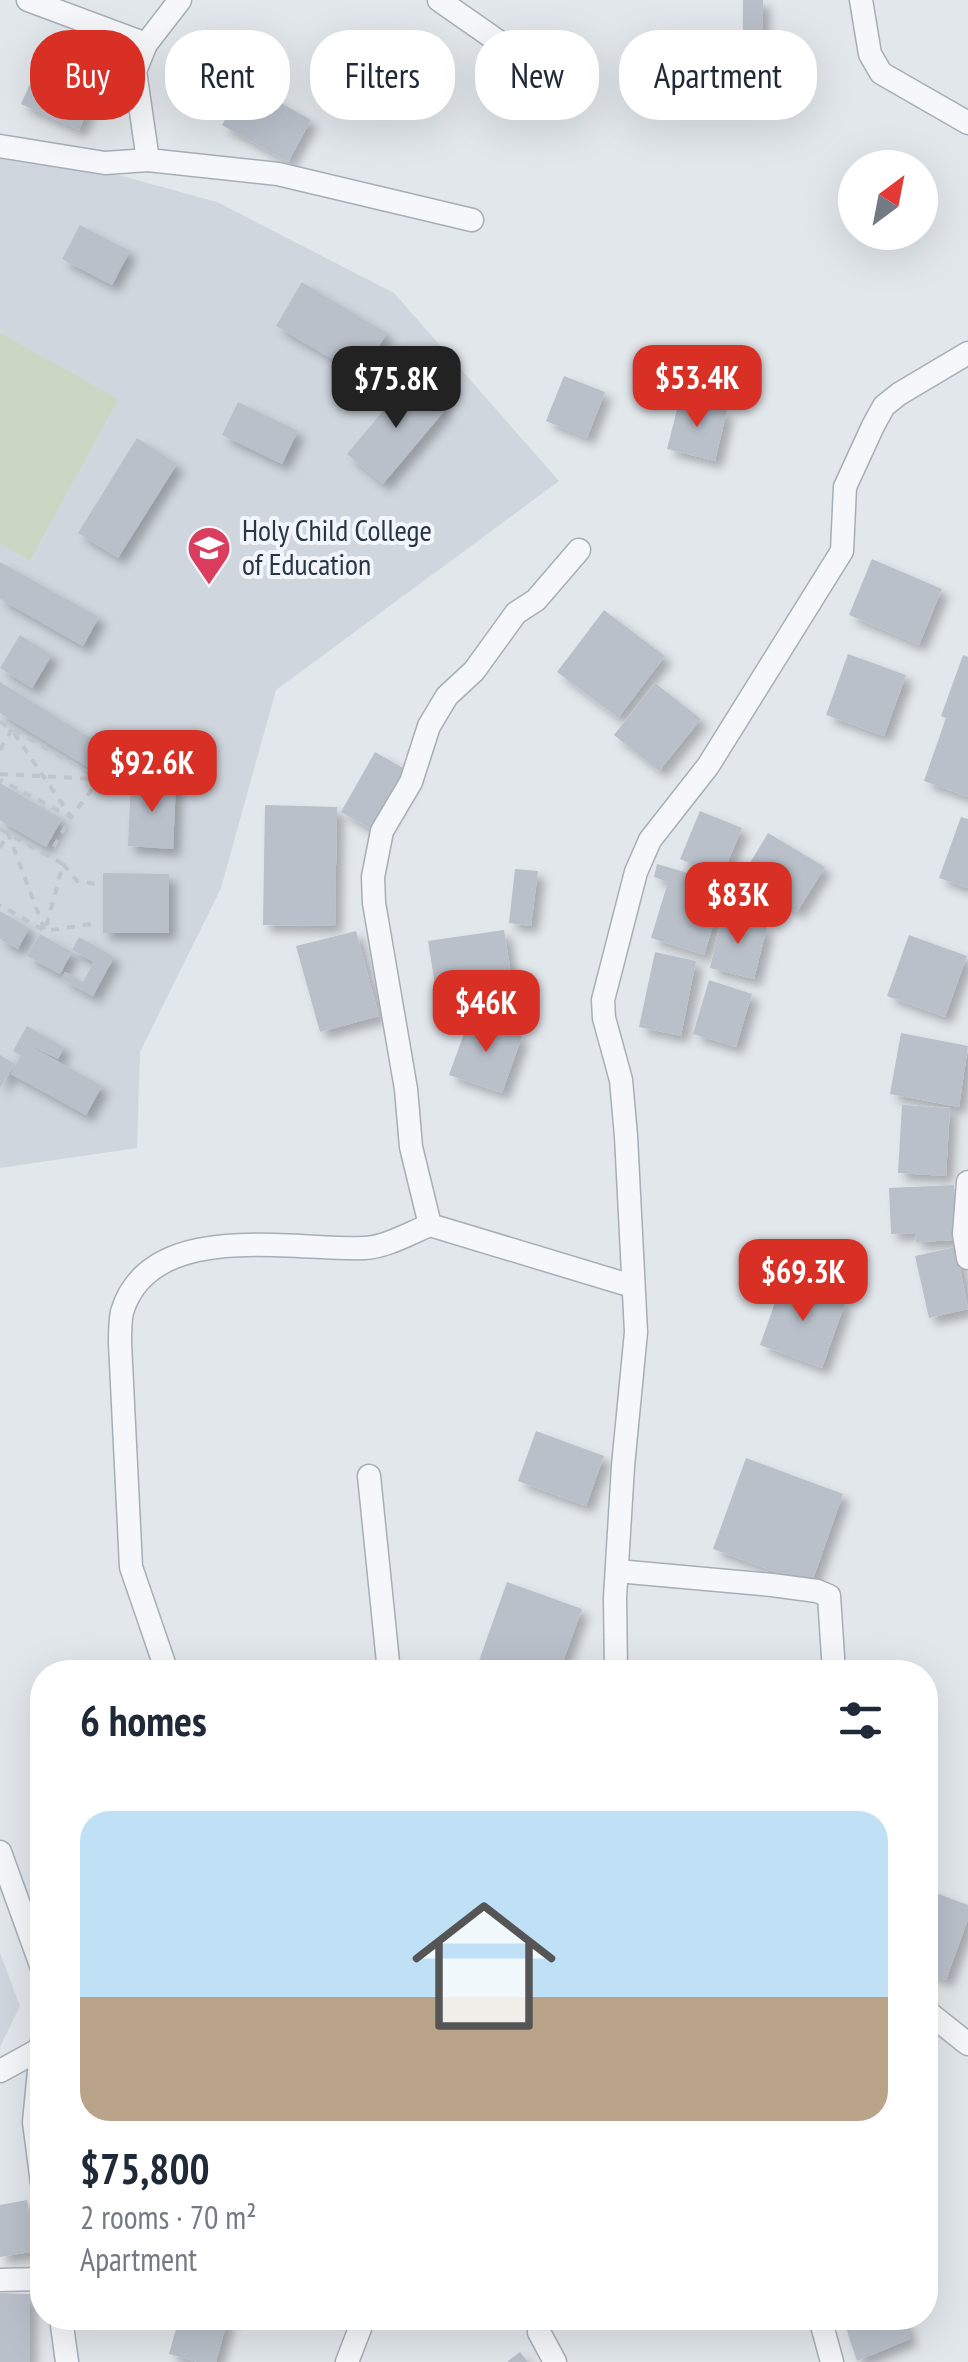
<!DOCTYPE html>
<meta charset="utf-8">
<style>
:root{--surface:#fff;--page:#f6f6f7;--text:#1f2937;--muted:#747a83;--line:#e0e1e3;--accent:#d93025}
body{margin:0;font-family:"PT Sans Narrow",sans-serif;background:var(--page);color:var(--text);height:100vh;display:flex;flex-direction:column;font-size:38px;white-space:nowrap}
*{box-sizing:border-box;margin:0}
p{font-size:32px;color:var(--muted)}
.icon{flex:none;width:55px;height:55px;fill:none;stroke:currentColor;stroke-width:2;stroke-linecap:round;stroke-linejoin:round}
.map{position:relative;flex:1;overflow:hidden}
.side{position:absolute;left:30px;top:1660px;width:908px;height:670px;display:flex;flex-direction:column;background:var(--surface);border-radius:40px;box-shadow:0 10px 40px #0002}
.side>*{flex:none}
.guide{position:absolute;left:30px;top:30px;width:910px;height:90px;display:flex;gap:20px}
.needle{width:65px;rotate:32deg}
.fabs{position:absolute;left:838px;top:150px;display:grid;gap:20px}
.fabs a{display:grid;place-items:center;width:100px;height:100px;border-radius:50%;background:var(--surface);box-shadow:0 10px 40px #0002;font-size:50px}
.price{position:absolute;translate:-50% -85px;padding:0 22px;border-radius:20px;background:var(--accent);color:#fff;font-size:32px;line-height:65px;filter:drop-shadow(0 2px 5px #0008)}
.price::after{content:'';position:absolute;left:50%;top:60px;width:30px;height:22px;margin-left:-15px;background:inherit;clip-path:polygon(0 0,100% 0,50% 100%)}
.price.selected{background:#222;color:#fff}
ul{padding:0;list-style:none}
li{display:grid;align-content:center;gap:20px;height:530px;padding:0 50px}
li+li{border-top:2px solid var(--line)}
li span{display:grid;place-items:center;height:310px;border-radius:30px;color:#555}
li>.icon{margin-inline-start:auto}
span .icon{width:180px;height:180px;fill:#fffc;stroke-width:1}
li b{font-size:42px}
h2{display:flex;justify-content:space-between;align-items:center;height:120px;padding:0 50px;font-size:42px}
.chip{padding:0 35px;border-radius:40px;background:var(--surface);box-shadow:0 10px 40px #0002;font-size:35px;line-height:90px}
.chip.selected{background:var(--accent);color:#fff}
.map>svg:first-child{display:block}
.built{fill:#d0d6de}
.green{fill:#c9d7c3}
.building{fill:#b9c0ca;filter:url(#shadow)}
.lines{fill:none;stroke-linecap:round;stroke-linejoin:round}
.street-casing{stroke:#a6aeb7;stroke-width:25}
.path{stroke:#c0c5cb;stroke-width:4;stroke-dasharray:8 8;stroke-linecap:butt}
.street{stroke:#f6f7fa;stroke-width:22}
.labels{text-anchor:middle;stroke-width:8;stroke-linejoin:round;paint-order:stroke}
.poi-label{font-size:30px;fill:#283546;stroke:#f2f5f9;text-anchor:start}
</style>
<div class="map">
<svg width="968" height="2362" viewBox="0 0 968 2362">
<defs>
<filter id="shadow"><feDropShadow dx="7" dy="7" stdDeviation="5" flood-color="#0004"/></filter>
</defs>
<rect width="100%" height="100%" fill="#e2e7ec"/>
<g class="built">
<polygon points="27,150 217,202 394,293 559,481 276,690 221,888 140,1052 137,1148 0,1168 0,154"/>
<polygon points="0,1953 20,2006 0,2047"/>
</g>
<polygon class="green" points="0,333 118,399 30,560 0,544"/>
<g class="building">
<polygon points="743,0 763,0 762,68 743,68"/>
<polygon points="46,48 104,74 79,130 21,104"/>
<polygon points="246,83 311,120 288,162 222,125"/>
<polygon points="80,225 130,251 112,285 62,259"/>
<polygon points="302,282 387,333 361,376 276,326"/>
<polygon points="564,376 605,392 587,438 546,421"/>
<polygon points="410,379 446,409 383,484 347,454"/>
<polygon points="680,398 727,410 715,461 667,449"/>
<polygon points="238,402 298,431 282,464 222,435"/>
<polygon points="137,438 177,464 118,558 78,533"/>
<polygon points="872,559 942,589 919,645 849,615"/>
<polygon points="0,562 99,617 83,646 0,599"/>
<polygon points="604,610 665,656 618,718 557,672"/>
<polygon points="20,635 52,655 32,688 0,668"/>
<polygon points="848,654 906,675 884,736 826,715"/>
<polygon points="963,655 968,657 968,797 924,781 946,718 941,716"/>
<polygon points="0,682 110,750 96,772 0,713"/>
<polygon points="655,683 701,719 659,771 614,735"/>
<polygon points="375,752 412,773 378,833 341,812"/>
<polygon points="131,781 176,783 173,849 128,846"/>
<polygon points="0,783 62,819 46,847 0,820"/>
<polygon points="265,805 337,807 335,926 263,925"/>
<polygon points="700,811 742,828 722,876 680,859"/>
<polygon points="961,817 968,819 968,888 939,878"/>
<polygon points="768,833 825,867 797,912 741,878"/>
<polygon points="657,864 698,876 693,890 721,899 704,955 651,938 668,882 654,877"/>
<polygon points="515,869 538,871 531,926 509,923"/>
<polygon points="103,873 169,874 169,933 103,933"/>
<polygon points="0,911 29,928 18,949 0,939"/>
<polygon points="722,916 767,927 754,979 710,968"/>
<polygon points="504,930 513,986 437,997 428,941"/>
<polygon points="356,931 379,1016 320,1032 296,946"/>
<polygon points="40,934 72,952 60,974 27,956"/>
<polygon points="909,935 967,956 945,1017 887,996"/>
<polygon points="79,937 114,957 93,996 62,979 65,972 83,982 94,962 72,950"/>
<polygon points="655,952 696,961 681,1036 639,1027"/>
<polygon points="709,980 752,994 736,1047 693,1034"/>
<polygon points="470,1017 522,1036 502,1093 449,1075"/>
<polygon points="27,1026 64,1047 58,1059 27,1044 102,1086 86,1115 11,1074 21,1056 13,1051"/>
<polygon points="901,1033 968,1046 959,1107 890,1094"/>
<polygon points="0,1055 15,1064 0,1088"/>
<polygon points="902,1105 950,1108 946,1176 898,1173"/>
<polygon points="954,1185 957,1240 916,1242 915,1233 891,1234 889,1188"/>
<polygon points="956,1247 968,1309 929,1318 915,1256"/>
<polygon points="783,1280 845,1303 822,1368 760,1345"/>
<polygon points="536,1431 604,1456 586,1506 518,1481"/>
<polygon points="746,1458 843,1494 811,1585 713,1549"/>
<polygon points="507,1582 582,1609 559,1672 475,1672"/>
<polygon points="928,1890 968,1905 968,1919 946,1980 925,1972 925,1899"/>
<polygon points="27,2200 36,2251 0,2257 0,2205"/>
<polygon points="0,2293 30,2294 30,2362 0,2362"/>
<polygon points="179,2318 228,2318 216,2362 198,2362 169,2354"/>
<polygon points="868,2318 903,2318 910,2339 857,2361 845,2325"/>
<polygon points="520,2352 528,2362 507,2362"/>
</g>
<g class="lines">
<defs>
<g id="street">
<polyline points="28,0 146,44"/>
<polyline points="439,0 502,44"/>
<polyline points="861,0 870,54 881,73 968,123"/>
<polyline points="0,146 105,163 148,160 278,174 472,220"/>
<polyline points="148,160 135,71 146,44 180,0"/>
<polyline points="579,550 536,600 516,613 474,671 447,696 429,726 411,782 382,831 373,877 374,903 406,1089 411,1147 430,1225 632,1286"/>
<polyline points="968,1182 964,1234 968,1258"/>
<polyline points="369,1476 389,1672"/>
<polyline points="617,1571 772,1585 817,1591 829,1596 834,1672"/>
<path d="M 167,1672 L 131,1567 L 120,1343 C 120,1333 120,1321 122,1312 C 150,1218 294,1251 365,1248 C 386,1247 410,1233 430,1225"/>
<polyline points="616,1672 615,1598 623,1466 636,1332 626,1136 621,1080 604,1018 603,1000 636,872 650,840 708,766 842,551 845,487 873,426 884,406 899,394 968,353"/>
<polyline points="0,1852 42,1968"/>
<polyline points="925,2010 968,2044"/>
<polyline points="42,2040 34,2122 42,2183"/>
<polyline points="0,2071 42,2048"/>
<polyline points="0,2280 42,2279"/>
<polyline points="61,2318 67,2362"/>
<polyline points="820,2318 832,2362"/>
<polyline points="539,2332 555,2362"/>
<polyline points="347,2362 364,2318"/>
</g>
</defs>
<use href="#street" class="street-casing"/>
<g class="path">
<polyline points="0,722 100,779 71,817 0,780"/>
<polyline points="14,733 71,817 49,855"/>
<polyline points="0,750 12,729"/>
<polyline points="0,774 96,779"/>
<polyline points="0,829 63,864 45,931 0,905"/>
<polyline points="0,848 8,833 45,931 91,924"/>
<polyline points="63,864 77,881 96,884"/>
</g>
<use href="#street" class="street"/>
</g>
<defs>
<symbol id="university-pin" viewBox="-11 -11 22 30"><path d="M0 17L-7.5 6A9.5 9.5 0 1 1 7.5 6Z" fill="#db3d5e" stroke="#f2f5f9"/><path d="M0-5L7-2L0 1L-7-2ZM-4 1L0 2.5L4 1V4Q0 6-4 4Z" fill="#fff"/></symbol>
</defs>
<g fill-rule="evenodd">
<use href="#university-pin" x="184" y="523" width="50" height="68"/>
</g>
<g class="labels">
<g class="poi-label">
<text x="242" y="541">Holy Child College<tspan x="242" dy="34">of Education</tspan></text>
</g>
</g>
</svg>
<div class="fabs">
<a><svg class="needle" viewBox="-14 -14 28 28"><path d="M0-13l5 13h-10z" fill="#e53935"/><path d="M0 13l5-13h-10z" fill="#747a83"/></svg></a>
</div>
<b class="price" style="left:697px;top:430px">$53.4K</b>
<b class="price selected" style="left:396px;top:431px">$75.8K</b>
<b class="price" style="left:152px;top:815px">$92.6K</b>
<b class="price" style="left:738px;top:947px">$83K</b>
<b class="price" style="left:486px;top:1055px">$46K</b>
<b class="price" style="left:803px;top:1324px">$69.3K</b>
<div class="guide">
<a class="chip selected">Buy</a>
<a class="chip">Rent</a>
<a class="chip">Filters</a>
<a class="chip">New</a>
<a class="chip">Apartment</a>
</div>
<section class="side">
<h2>6 homes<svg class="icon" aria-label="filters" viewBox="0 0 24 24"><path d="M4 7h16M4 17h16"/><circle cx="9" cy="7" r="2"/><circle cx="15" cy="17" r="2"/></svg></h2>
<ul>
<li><span style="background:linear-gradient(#bfe0f5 60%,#b9a48a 0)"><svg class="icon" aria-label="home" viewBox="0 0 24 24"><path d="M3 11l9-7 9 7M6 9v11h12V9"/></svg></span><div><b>$75,800</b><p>2 rooms · 70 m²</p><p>Apartment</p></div></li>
</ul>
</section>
</div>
